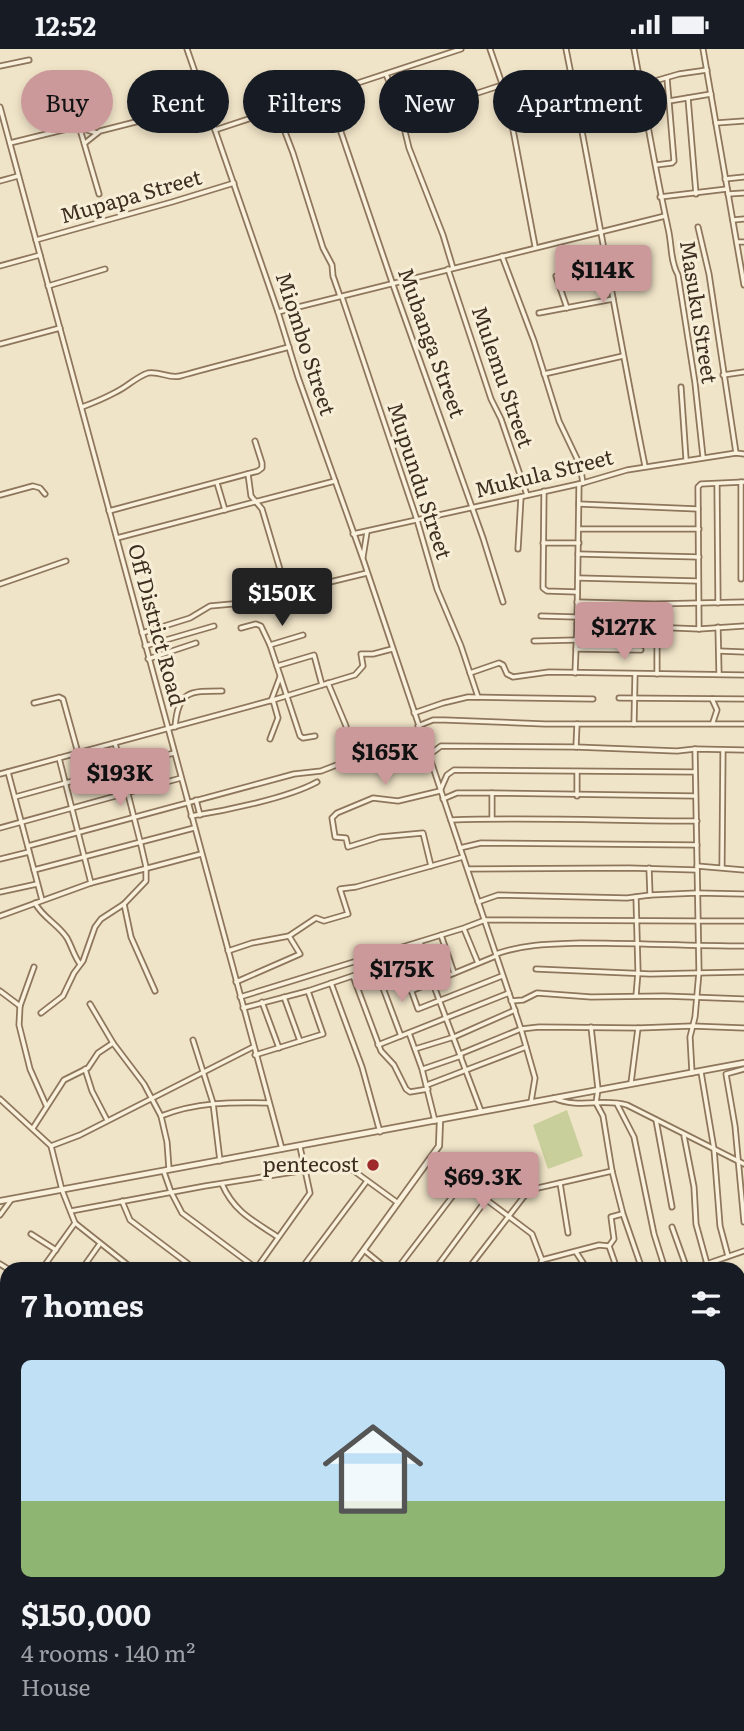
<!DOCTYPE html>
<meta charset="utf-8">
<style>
:root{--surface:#171b24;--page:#20242c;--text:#f1f3f6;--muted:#9ea1a6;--accent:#cc999b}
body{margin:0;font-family:Literata,serif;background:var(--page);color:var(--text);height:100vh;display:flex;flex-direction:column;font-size:26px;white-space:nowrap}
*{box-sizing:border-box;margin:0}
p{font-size:23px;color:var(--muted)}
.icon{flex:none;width:38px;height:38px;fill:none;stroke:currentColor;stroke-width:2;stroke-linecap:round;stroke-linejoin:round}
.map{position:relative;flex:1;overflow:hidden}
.details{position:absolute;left:0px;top:1213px;width:746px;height:471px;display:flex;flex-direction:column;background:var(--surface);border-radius:21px 21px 0 0;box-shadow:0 4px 10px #0003}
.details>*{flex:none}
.top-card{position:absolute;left:21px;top:21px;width:704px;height:63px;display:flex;gap:14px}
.price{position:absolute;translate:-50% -60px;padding:0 16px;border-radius:7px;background:var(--accent);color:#111;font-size:23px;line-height:46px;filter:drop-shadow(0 2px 4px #0008)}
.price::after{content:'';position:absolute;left:50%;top:42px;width:21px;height:16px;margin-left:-10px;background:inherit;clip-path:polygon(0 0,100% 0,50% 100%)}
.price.on{background:#222;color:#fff}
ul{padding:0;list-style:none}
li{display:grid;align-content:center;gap:14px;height:371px;padding:0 21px}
li span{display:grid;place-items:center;height:217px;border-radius:10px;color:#555}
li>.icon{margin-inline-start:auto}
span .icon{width:126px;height:126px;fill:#fffc;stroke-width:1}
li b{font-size:30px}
h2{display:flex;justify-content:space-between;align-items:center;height:84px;padding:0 21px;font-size:30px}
.tag{padding:0 24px;border-radius:32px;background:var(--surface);box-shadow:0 4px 10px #0003;font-size:24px;line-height:63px}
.tag.on{background:var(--accent);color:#111}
.status{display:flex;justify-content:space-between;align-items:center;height:49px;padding:0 35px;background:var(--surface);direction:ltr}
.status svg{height:19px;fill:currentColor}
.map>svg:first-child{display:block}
.green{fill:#c9cf9b}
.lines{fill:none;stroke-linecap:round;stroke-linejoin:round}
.stream{stroke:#6f938a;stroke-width:2}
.minor-casing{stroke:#8d765c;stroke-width:7}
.tertiary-casing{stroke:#8d765c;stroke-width:8}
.primary-casing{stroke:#5b4430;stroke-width:10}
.minor{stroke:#faf1dc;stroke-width:3.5}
.tertiary{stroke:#faf1dc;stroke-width:4.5}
.primary{stroke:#f3d9a0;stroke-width:6}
.poi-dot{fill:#9e2a2b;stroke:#f7eed8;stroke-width:2.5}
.labels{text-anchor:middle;stroke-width:6;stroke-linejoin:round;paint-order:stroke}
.street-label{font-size:21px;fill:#3d2e20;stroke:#f7eed8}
.poi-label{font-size:21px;fill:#3d2e20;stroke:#f7eed8;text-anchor:end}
</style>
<div class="status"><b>12:52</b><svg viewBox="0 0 49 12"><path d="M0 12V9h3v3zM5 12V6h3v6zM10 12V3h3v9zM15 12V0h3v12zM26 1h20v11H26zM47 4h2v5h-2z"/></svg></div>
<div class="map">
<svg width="744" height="1682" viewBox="0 0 744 1682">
<rect width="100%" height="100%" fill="#f0e4c8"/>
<g class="green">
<polygon points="567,1061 583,1107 548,1120 533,1076"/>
<polygon points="0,1243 7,1248 7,1324 0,1319"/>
</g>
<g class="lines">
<polyline class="stream" points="738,1276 744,1275"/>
<defs>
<g id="minor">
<polyline points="187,0 278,263 298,328 363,510 521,980 535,1029 531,1053"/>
<polyline points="490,0 507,49 535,197"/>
<path d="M 566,0 C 594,139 617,278 645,417"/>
<path d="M 634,0 C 645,60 655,120 668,179 C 672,195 670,212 678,226 L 695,334 L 703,408"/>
<polyline points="703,0 744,236"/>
<polyline points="0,17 29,11"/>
<polyline points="386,25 399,58 409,99 443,186 453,219"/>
<polyline points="641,36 679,25 707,21"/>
<polyline points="328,45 392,233 483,489 503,553"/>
<polyline points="688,49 696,145"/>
<polyline points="669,52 711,45"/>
<polyline points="0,58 282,1100"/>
<polyline points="277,62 293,104 323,199 332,216 333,227 340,247"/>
<polyline points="401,69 502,36"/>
<polyline points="716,74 744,72"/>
<polyline points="80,79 97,84"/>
<polyline points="215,81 461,0"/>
<polyline points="10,94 79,77 99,145"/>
<polyline points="85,94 100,82 159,67"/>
<polyline points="656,116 672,114 674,112 667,29"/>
<polyline points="725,130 744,128"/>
<polyline points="0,132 18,127"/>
<polyline points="728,145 744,144"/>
<polyline points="660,148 727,140"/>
<polyline points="733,171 744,170"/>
<polyline points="698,178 709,225 736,404"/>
<polyline points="36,191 172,153 234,134"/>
<polyline points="737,193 744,193"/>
<polyline points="502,207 534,292 559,372 580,416 583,434"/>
<polyline points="0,217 40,206"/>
<polyline points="448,220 491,350 501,370 527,446"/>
<polyline points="556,227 567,259"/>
<polyline points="48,237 105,220"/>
<polyline points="342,248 417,471 437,540 461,597 478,648"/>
<polyline points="278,263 665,167"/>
<polyline points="539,264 613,250"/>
<polyline points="0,295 60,279"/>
<polyline points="544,325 623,307"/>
<polyline points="723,326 744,323"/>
<polyline points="681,338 686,410"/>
<path d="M 82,358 C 93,354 105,349 116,343 C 127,338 136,328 148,324 C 160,322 169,330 180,327 C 216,317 252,308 289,298"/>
<polyline points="248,425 251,447 262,460 287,544"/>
<polyline points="741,433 741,530"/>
<polyline points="217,434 225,461"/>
<polyline points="579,435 577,575 699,580 698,438 701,435 744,433"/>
<polyline points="717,435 718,554"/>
<polyline points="544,442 543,539 547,542 577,543"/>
<polyline points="0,446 33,437 40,439 45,445"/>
<polyline points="579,455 698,460"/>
<polyline points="109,462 258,422 262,419 262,414 255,392"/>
<polyline points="579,480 699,480"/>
<polyline points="353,485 583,434 627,421 736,404 744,405"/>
<polyline points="117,489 335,432"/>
<polyline points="543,494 579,494"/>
<polyline points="518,500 521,448"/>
<polyline points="578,505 699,508"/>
<polyline points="363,508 367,483"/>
<polyline points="578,529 698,532"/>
<polyline points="0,535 66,512"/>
<polyline points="577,553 654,555 744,553"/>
<polyline points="541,567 576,568"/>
<polyline points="718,578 719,625"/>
<polyline points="241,579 256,575 261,577 270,596 300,687 303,689 315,687"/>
<polyline points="699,580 744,577"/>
<polyline points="142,584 190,569 210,557 243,554 367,524"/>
<polyline points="534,592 576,591"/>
<polyline points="270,596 303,586"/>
<polyline points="145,597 214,577"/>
<polyline points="576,600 641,601"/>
<polyline points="719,602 744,603"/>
<polyline points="148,610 196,594"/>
<polyline points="277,617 314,606 322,636"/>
<polyline points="470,624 499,614 503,616 507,625 513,628 549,623 744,626"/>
<polyline points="575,624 577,575"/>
<polyline points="657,625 657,579"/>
<polyline points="328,634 346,677"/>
<polyline points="619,649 744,650"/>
<polyline points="712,650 717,661 713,673"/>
<polyline points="271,652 280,628"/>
<polyline points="34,654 59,648 63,650 78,704"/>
<polyline points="414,664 443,654 468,648 593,650"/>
<polyline points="634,675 635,626"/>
<polyline points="418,677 433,671 445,671 545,675 744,675"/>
<path d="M 175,678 C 178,642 189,642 222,642"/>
<polyline points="270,690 278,669 273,651"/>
<polyline points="576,698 577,675"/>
<polyline points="429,706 441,697 576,698 677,702 695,700"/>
<polyline points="59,709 91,834"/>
<polyline points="8,723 42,851"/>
<polyline points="577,723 577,747"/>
<polyline points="0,725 273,651 355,626 363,617 361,605 373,605 392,600"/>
<polyline points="15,748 174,704"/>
<polyline points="443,750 457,744 492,744"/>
<polyline points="196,751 200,766"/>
<path d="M 191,767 C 224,762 288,749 317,733"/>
<polyline points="492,769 492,744 695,747"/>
<path d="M 451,771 C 533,768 615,772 697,772"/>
<polyline points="0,779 181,729"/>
<polyline points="28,797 294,725 321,722 391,695 414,690"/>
<polyline points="460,799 481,794 697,796"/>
<polyline points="0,810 29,803"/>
<polyline points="431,817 423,784 380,788 348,798 346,789 335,788 332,769 337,764 373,749 398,752 440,742 447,726 454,721 695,723"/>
<polyline points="697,817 744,821"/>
<polyline points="722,818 723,701"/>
<polyline points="649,819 650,846 697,844 744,845"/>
<polyline points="468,820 629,819 697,821"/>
<polyline points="34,821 194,779"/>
<polyline points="0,843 37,835"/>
<polyline points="478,853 498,846 627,849 650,846"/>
<path d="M 35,854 C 43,869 58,875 67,889 C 72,898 74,907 80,915"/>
<polyline points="124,855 131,888 155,942"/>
<polyline points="0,867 91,834 201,805"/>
<polyline points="698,872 744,872"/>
<polyline points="464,880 478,914"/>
<polyline points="441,886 454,924"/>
<polyline points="420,893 432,932 481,1062"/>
<polyline points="396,899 418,960 502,927"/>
<polyline points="228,902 252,894 289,887 316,869 324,872 348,865 340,840 356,838 463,808"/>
<path d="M 496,905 C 524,895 551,895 581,894 C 636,894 690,897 744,897"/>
<polyline points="371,907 401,987"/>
<polyline points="34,918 20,957 19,976 30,1020 46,1056"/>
<polyline points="536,920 650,925 744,923"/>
<polyline points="353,927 381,1002 394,1016 406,1040 410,1043 428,1040"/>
<polyline points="236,933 300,905 289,887"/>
<polyline points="331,934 362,1018 380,1083"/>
<polyline points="0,942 20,957"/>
<polyline points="411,942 496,907"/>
<polyline points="636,947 638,923 636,848"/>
<polyline points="240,948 464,879 485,871 698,872"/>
<polyline points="284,948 300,992"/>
<polyline points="511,952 523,951 537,944 591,948 664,947 744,950"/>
<polyline points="262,953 279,999"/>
<polyline points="90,955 113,994 144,1035 161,1067 167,1093 169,1120"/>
<polyline points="243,959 308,942 376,919"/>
<polyline points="41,964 63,947 74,924 83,912 95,878 101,870 124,855 146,832 146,818 140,792 115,694"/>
<polyline points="591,978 598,1040 596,1054 603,1067 612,1122 623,1165 642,1220"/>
<polyline points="409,984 422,1020 435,1072"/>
<polyline points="193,991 213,1054 220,1112"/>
<polyline points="378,996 509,944"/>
<polyline points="415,1000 454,988 515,961"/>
<polyline points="460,1005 521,980 539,978 638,979 692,977 744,979"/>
<polyline points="255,1006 323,985 308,942"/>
<polyline points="85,1020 92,1042 107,1071"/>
<polyline points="423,1020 461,1007"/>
<polyline points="744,1020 726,1025 735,1077 744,1173"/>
<polyline points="701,1023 714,1100 720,1177 728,1207"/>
<polyline points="692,1024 690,988 695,968 699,923 695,700 744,701"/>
<polyline points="631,1034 638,979"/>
<polyline points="427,1036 526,998"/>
<path d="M 554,1049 C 578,1060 603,1049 627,1056 L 744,1115"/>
<polyline points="0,1050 51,1097 62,1141 75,1174 133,1220"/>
<polyline points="617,1055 634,1088 654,1185 665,1220"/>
<path d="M 161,1067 C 196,1053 232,1053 268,1054"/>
<polyline points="656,1071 672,1158"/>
<polyline points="33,1079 64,1031 88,1019 98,1004 113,994"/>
<polyline points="684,1087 694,1138 696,1175 707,1215"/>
<polyline points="51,1097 80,1086 253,998"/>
<polyline points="431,1109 532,1185 542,1211 538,1220"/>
<polyline points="164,1123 171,1143 182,1164 256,1219"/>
<polyline points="560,1134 568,1184"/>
<path d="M 222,1135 C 234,1163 254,1172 278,1188"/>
<polyline points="122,1152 130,1171 195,1220"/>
<polyline points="71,1162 205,1137 338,1116 354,1122 398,1154"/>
<polyline points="0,1166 11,1151"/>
<polyline points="672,1178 687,1220"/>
<polyline points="31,1185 56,1201"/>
<polyline points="609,1197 614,1190 611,1168 622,1165"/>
<polyline points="609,1197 617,1220"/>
<polyline points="364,1201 387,1220"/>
<polyline points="576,1203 587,1220"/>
<polyline points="542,1211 599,1196 609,1197"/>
<polyline points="0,1215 8,1220"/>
<polyline points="42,1220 75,1174"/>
<polyline points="82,1220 99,1196"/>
<polyline points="256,1220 310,1144 300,1098"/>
<polyline points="301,1220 367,1132"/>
<polyline points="397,1220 458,1140 466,1135"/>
<polyline points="435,1220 486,1151"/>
<polyline points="468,1220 529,1141 612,1122"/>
<polyline points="692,1220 744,1202"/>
<polyline points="738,1288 744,1290"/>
<polyline points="738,1389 744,1396"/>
<polyline points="0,1392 7,1397"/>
<polyline points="0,1393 7,1383"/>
<polyline points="0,1448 7,1453"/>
<polyline points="738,1461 744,1457"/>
<polyline points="0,1520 7,1510"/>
<polyline points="0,1567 7,1573"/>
<polyline points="738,1623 744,1622"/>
<polyline points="0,1651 7,1656"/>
<polyline points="33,1676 40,1682"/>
<polyline points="145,1676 153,1682"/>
<polyline points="44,1682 49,1676"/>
<polyline points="206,1682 210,1676"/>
<polyline points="328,1682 332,1676"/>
<polyline points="389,1682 389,1676"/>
<polyline points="426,1682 426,1676"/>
<polyline points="633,1682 633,1676"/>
<polyline points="670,1682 671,1676"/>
</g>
<g id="tertiary">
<polyline points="0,1152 744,1014"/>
<polyline points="350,1220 439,1097 440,1071"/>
<polyline points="738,1574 744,1579"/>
<polyline points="282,1676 284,1682"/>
<polyline points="592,1682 593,1676"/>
</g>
<g id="primary">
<polyline points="0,1610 7,1607"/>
<polyline points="0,1615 7,1621"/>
<polyline points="0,1631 7,1636"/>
<polyline points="61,1676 68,1682"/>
<polyline points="86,1676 95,1682"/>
</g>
</defs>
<use href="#minor" class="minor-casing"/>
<use href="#tertiary" class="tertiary-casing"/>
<use href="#primary" class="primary-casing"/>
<use href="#minor" class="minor"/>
<use href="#tertiary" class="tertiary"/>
<use href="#primary" class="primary"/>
</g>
<circle class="poi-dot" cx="373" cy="1116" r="7"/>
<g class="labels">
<g class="street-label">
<text transform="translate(131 148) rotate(-16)" y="7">Mupapa Street</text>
<text transform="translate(698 263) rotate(81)" y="7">Masuku Street</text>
<text transform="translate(431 294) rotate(70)" y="7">Mubanga Street</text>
<text transform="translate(305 295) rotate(72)" y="7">Miombo Street</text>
<text transform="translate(502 328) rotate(71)" y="7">Mulemu Street</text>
<text transform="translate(544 425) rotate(-14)" y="7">Mukula Street</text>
<text transform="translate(419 432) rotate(72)" y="7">Mupundu Street</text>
<text transform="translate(156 576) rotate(75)" y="7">Off District Road</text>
</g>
<g class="poi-label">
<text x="359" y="1123">pentecost</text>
</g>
</g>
</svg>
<b class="price" style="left:603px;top:256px">$114K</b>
<b class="price on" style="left:282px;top:579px">$150K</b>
<b class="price" style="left:624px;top:613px">$127K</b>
<b class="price" style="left:385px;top:738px">$165K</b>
<b class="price" style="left:120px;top:759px">$193K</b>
<b class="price" style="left:402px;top:955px">$175K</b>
<b class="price" style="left:483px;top:1163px">$69.3K</b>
<div class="top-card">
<a class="tag on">Buy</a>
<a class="tag">Rent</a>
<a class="tag">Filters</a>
<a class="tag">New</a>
<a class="tag">Apartment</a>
</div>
<section class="details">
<h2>7 homes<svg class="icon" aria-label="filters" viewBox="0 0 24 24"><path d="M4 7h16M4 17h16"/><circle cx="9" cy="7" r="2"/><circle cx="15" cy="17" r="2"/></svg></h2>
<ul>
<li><span style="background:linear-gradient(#bfe0f5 65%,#8fb573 0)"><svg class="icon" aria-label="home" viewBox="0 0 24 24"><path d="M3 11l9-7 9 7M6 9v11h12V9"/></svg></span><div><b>$150,000</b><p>4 rooms · 140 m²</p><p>House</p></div></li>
</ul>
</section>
</div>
